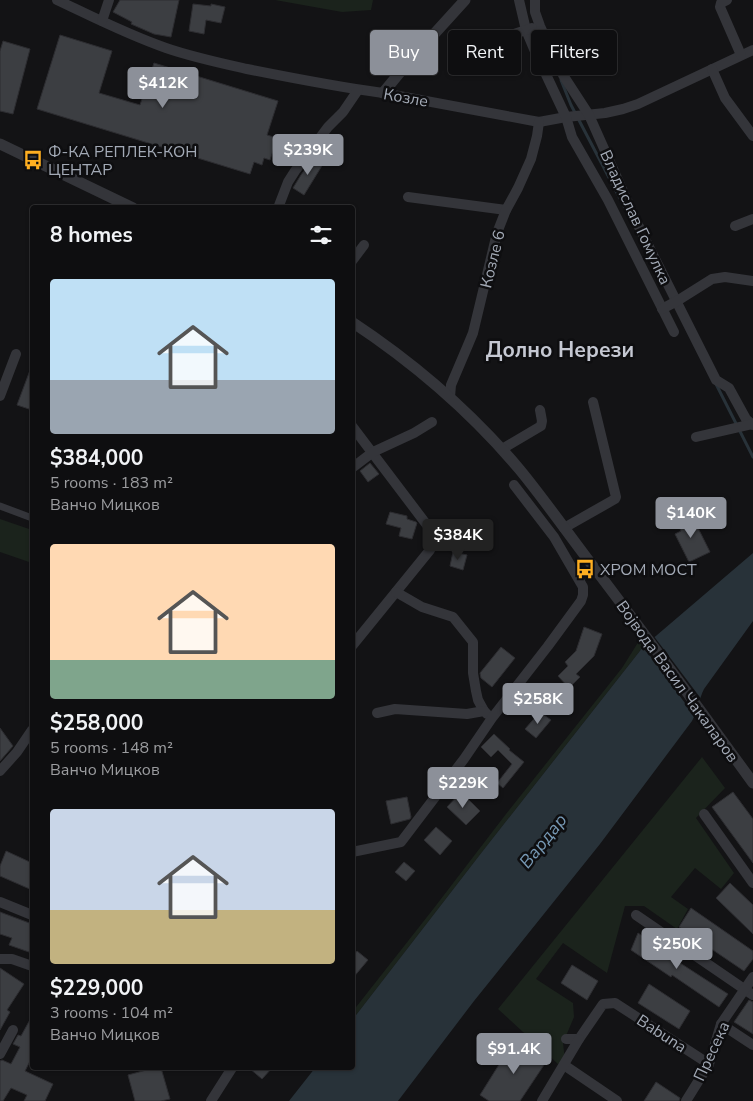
<!DOCTYPE html>
<meta charset="utf-8">
<style>
:root{--surface:#0e0e10;--page:#1c1c1e;--text:#f1f3f6;--muted:#9b9c9f;--line:#2e2e30;--accent:#8c9099}
body{margin:0;font-family:"Nunito Sans",sans-serif;background:var(--page);color:var(--text);height:100vh;display:flex;flex-direction:column;font-size:19px;white-space:nowrap}
*{box-sizing:border-box;margin:0}
p{font-size:16px;color:var(--muted)}
.icon{flex:none;width:28px;height:28px;fill:none;stroke:currentColor;stroke-width:2;stroke-linecap:round;stroke-linejoin:round}
.map{position:relative;flex:1;overflow:hidden}
.drawer{position:absolute;left:30px;top:205px;width:325px;height:865px;display:flex;flex-direction:column;background:var(--surface);border-radius:5px;box-shadow:0 1px 4px #0004,0 0 0 1px var(--line)}
.drawer>*{flex:none}
.guide{position:absolute;left:370px;top:30px;width:308px;height:45px;display:flex;gap:10px}
.price{position:absolute;translate:-50% -42px;padding:0 11px;border-radius:5px;background:var(--accent);color:#fff;font-size:16px;line-height:32px;filter:drop-shadow(0 1px 2px #0008)}
.price::after{content:'';position:absolute;left:50%;top:30px;width:15px;height:11px;margin-left:-8px;background:inherit;clip-path:polygon(0 0,100% 0,50% 100%)}
.price.selected{background:#222;color:#fff}
ul{padding:0;list-style:none}
li{display:grid;align-content:center;gap:10px;height:265px;padding:0 20px}
li span{display:grid;place-items:center;height:155px;border-radius:5px;color:#555}
li>.icon{margin-inline-start:auto}
span .icon{width:90px;height:90px;fill:#fffc;stroke-width:1}
li b{font-size:21px}
h2{display:flex;justify-content:space-between;align-items:center;height:60px;padding:0 20px;font-size:21px}
.chip{padding:0 18px;border-radius:5px;background:var(--surface);box-shadow:0 1px 4px #0004,0 0 0 1px var(--line);font-size:18px;line-height:45px}
.chip.selected{background:var(--accent);color:#fff}
.map>svg:first-child{display:block}
.green{fill:#1b231c}
.water{fill:#283239}
.pier{fill:#131315}
.lines{fill:none;stroke-linecap:round;stroke-linejoin:round}
.stream{stroke:#283239;stroke-width:3}
.building{fill:#3c3e42;stroke:#2d2d31}
.pedestrian{stroke:#34353a;stroke-width:7}
.minor{stroke:#34353a;stroke-width:10}
.tertiary{stroke:#34353a;stroke-width:11}
.labels{text-anchor:middle;stroke-width:5;stroke-linejoin:round;paint-order:stroke}
.street-label{font-size:16px;fill:#a3aab6;stroke:#0e0e10}
.poi-label{font-size:16px;fill:#a3aab6;stroke:#0e0e10;text-anchor:start}
.water-label{font-size:18px;font-style:italic;fill:#7799b5;stroke:#0e0e10}
.district-label{font-size:21px;font-weight:bold;fill:#c5c8d2;stroke:#0e0e10}
</style>
<div class="map">
<svg width="753" height="1101" viewBox="0 0 753 1101">
<rect width="100%" height="100%" fill="#131315"/>
<g class="green">
<polygon points="275,0 373,0 371,10 342,12"/>
<polygon points="0,519 32,530 32,563 0,552"/>
<polygon points="639,641 643,647 482,852 353,1019 353,1011 434,908 506,814 622,668"/>
<polygon points="702,757 725,788 696,818 734,873 721,889 695,868 671,897 688,909 677,929 644,906 625,906 607,973 563,943 536,979 573,1003 574,1017 563,1043 565,1060 558,1064 498,1009"/>
</g>
<path class="water" d="M 753,553 L 753,621 L 704,689 C 699,699 698,710 692,721 L 600,844 L 474,1001 L 398,1101 L 289,1101 L 315,1068 L 352,1068 L 353,1019 L 482,852 L 643,647 Z"/>
<polygon class="pier" points="653,635 702,700 696,718 642,645"/>
<g class="lines">
<g class="stream">
<polyline points="561,80 571,105 626,210"/>
<polyline points="715,382 753,457"/>
</g>
</g>
<g class="building">
<polygon points="120,0 179,0 171,37 154,34 131,24 132,22 113,12"/>
<polygon points="193,4 211,6 211,4 225,7 221,23 206,20 204,34 189,31"/>
<polygon points="60,35 112,51 99,93 140,105 154,63 278,101 267,135 277,138 270,160 264,158 262,165 254,162 250,174 37,109"/>
<polygon points="3,41 30,49 13,114 0,111 0,51"/>
<polygon points="313,158 323,164 304,195 293,188 301,175"/>
<polygon points="32,365 32,410 17,405"/>
<polygon points="370,463 379,474 368,482 360,471"/>
<polygon points="390,512 407,516 407,519 416,522 417,523 412,539 399,536 401,528 386,524"/>
<polygon points="691,514 710,552 689,562 675,534 681,531 677,522"/>
<polygon points="453,552 467,555 463,570 450,566"/>
<polygon points="584,627 602,634 594,656 576,674 580,677 569,688 558,676 568,666 565,662 576,651"/>
<polygon points="501,647 515,658 492,687 481,678 480,673"/>
<polygon points="540,712 551,720 536,738 525,729"/>
<polygon points="0,728 13,746 0,761"/>
<polygon points="494,734 510,749 509,750 524,762 503,788 497,783 512,764 498,750 491,757 481,747"/>
<polygon points="461,792 480,811 466,825 447,807"/>
<polygon points="733,792 753,819 753,863 712,807"/>
<polygon points="407,797 411,817 410,819 391,824 386,801"/>
<polygon points="436,827 452,841 440,855 424,840"/>
<polygon points="6,851 32,863 32,890 0,876 0,866"/>
<polygon points="404,862 415,871 406,881 395,872"/>
<polygon points="730,883 753,905 753,934 716,898"/>
<polygon points="691,908 753,951 753,959 744,971 679,927"/>
<polygon points="0,912 32,924 32,950 30,949 29,952 9,945 12,938 0,934"/>
<polygon points="638,933 681,961 680,963 728,994 719,1007 672,975 671,977 631,950"/>
<polygon points="357,951 368,960 352,979 352,957"/>
<polygon points="572,965 598,981 587,1000 561,983"/>
<polygon points="0,968 24,984 7,1010 10,1012 0,1030"/>
<polygon points="649,984 690,1011 679,1029 638,1003"/>
<polygon points="749,1000 753,1002 753,1034 734,1022"/>
<polygon points="32,1016 32,1057 25,1071 53,1084 45,1101 24,1101 27,1095 11,1088 3,1101 0,1101 0,1061 2,1060 11,1064 20,1047 13,1044 18,1035 21,1036"/>
<polygon points="515,1039 546,1062 520,1101 489,1101 480,1095"/>
<polygon points="154,1068 161,1068 170,1099 161,1101 135,1101 128,1075"/>
<polygon points="249,1068 272,1068 262,1079"/>
<polygon points="656,1082 680,1098 679,1101 644,1101"/>
</g>
<g class="lines">
<polyline class="pedestrian" points="0,506 32,518"/>
<g class="minor">
<path d="M 57,0 C 93,17 128,35 166,48 C 192,57 220,63 247,69 C 292,78 337,87 383,93 L 539,122 L 566,117 L 605,113 L 623,109 L 638,104 L 753,50"/>
<polyline points="519,0 526,30 534,49 566,117 572,137 608,200 674,332"/>
<polyline points="535,0 535,12 540,26 563,75 589,115 639,227 716,380 729,388 746,419 753,425"/>
<polyline points="727,0 721,3 720,7 741,55"/>
<polyline points="102,21 109,0"/>
<polyline points="496,40 532,28"/>
<polyline points="712,69 725,98 753,136"/>
<polyline points="408,197 506,210"/>
<polyline points="278,208 288,182 295,171 328,127 343,112 358,90"/>
<polyline points="735,226 753,219"/>
<polyline points="352,261 364,245"/>
<polyline points="662,309 677,301 712,279 725,277 753,281"/>
<polyline points="0,396 16,354"/>
<polyline points="450,397 451,385 468,345 473,333 497,233 506,210 518,188 531,159 537,136 539,122"/>
<polyline points="352,426 433,533 434,541 430,550 352,646"/>
<polyline points="696,437 752,424"/>
<polyline points="502,449 541,426 542,421 540,410"/>
<polyline points="352,468 373,452 414,433 432,422"/>
<polyline points="564,528 615,499 616,497 593,402"/>
<polyline points="396,592 422,607 453,617 473,642 473,673 476,691 478,700 484,711"/>
<polyline points="377,713 395,709 467,714 484,711 487,714"/>
<polyline points="0,771 17,752 32,730"/>
<polyline points="704,814 753,883"/>
<polyline points="352,852 401,842 464,759 492,718 548,646 581,601 583,595 583,587 554,537 514,485"/>
<polyline points="0,902 32,915"/>
<polyline points="636,915 753,995"/>
<polyline points="0,959 12,959 32,966"/>
<polyline points="721,1024 753,1045"/>
<polyline points="566,1039 579,1039 603,1004 615,1003 709,1064"/>
<polyline points="0,1054 13,1030"/>
<polyline points="564,1065 617,1101"/>
<polyline points="211,1101 232,1068"/>
<polyline points="542,1101 579,1039"/>
<polyline points="686,1101 709,1064 721,1024 753,977"/>
</g>
<g class="tertiary">
<polyline points="383,93 406,65 465,0"/>
<polyline points="0,144 133,208"/>
<path d="M 352,322 C 414,363 472,413 520,470 C 543,498 564,528 586,557 C 643,631 698,707 753,783"/>
</g>
</g>
<defs>
<symbol id="bus-bare" viewBox="-9 -9 18 18"><path d="M-5-6H5V4H4V6H2V4H-2V6H-4V4H-5ZM-3.5-4V0h7V-4ZM-3.5 1.2v1.5H-2V1.2ZM2 1.2v1.5H3.5V1.2Z" fill="#ffaf21" stroke="#0e0e10" stroke-width="2.5" paint-order="stroke"/></symbol>
</defs>
<g fill-rule="evenodd">
<use href="#bus-bare" x="19" y="146" width="28" height="28"/>
<use href="#bus-bare" x="571" y="555" width="28" height="28"/>
</g>
<g class="labels">
<g class="street-label">
<text transform="translate(406 97) rotate(10)" y="6">Козле</text>
<text transform="translate(636 217) rotate(65)" y="6">Владислав Гомулка</text>
<text transform="translate(492 259) rotate(-76)" y="6">Козле 6</text>
<text transform="translate(678 681) rotate(54)" y="6">Војвода Васил Чакаларов</text>
<text transform="translate(662 1033) rotate(33)" y="6">Babuna</text>
<text transform="translate(711 1051) rotate(-65)" y="6">Пресека</text>
</g>
<g class="poi-label">
<text x="48" y="157">Ф-КА РЕПЛЕК-КОН<tspan x="48" dy="18">ЦЕНТАР</tspan></text>
<text x="600" y="575">ХРОМ МОСТ</text>
</g>
<g class="water-label">
<text transform="translate(543 841) rotate(-51)" y="6">Вардар</text>
</g>
<g class="district-label">
<text x="560" y="357">Долно Нерези</text>
</g>
</g>
</svg>
<b class="price" style="left:163px;top:109px">$412K</b>
<b class="price" style="left:308px;top:176px">$239K</b>
<b class="price" style="left:691px;top:539px">$140K</b>
<b class="price selected" style="left:458px;top:561px">$384K</b>
<b class="price" style="left:538px;top:725px">$258K</b>
<b class="price" style="left:463px;top:809px">$229K</b>
<b class="price" style="left:677px;top:970px">$250K</b>
<b class="price" style="left:514px;top:1075px">$91.4K</b>
<div class="guide">
<a class="chip selected">Buy</a>
<a class="chip">Rent</a>
<a class="chip">Filters</a>
</div>
<section class="drawer">
<h2>8 homes<svg class="icon" aria-label="filters" viewBox="0 0 24 24"><path d="M4 7h16M4 17h16"/><circle cx="9" cy="7" r="2"/><circle cx="15" cy="17" r="2"/></svg></h2>
<ul>
<li><span style="background:linear-gradient(#bfe0f5 65%,#9aa5b1 0)"><svg class="icon" aria-label="home" viewBox="0 0 24 24"><path d="M3 11l9-7 9 7M6 9v11h12V9"/></svg></span><div><b>$384,000</b><p>5 rooms · 183 m²</p><p>Ванчо Мицков</p></div></li>
<li><span style="background:linear-gradient(#ffd9b3 75%,#7fa58c 0)"><svg class="icon" aria-label="home" viewBox="0 0 24 24"><path d="M3 11l9-7 9 7M6 9v11h12V9"/></svg></span><div><b>$258,000</b><p>5 rooms · 148 m²</p><p>Ванчо Мицков</p></div></li>
<li><span style="background:linear-gradient(#c9d6e8 65%,#c2b280 0)"><svg class="icon" aria-label="home" viewBox="0 0 24 24"><path d="M3 11l9-7 9 7M6 9v11h12V9"/></svg></span><div><b>$229,000</b><p>3 rooms · 104 m²</p><p>Ванчо Мицков</p></div></li>
</ul>
</section>
</div>
